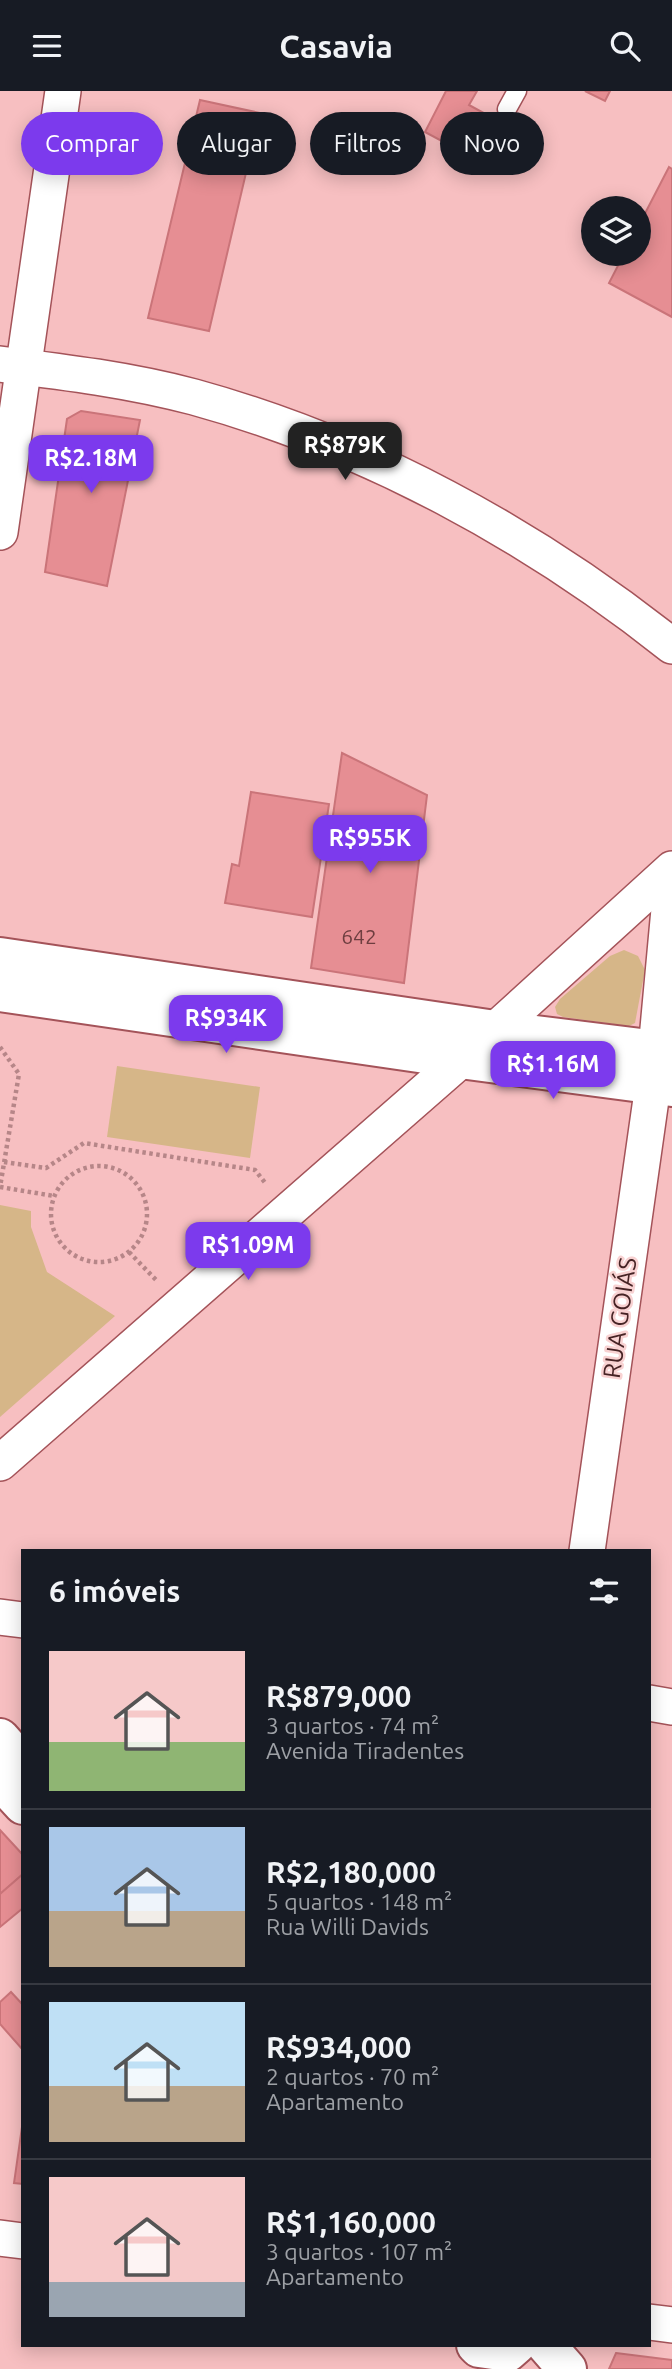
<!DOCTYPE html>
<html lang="pt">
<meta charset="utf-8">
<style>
:root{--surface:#171b24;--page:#20242c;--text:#f1f3f6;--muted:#9ea1a6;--line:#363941;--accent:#7c3aed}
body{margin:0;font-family:Ubuntu,sans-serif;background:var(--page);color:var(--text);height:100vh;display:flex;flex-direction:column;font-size:26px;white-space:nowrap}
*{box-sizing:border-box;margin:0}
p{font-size:23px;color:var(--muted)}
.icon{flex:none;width:38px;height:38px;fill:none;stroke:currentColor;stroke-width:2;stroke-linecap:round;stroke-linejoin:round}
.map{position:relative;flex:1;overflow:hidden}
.panel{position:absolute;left:21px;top:1458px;width:630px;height:798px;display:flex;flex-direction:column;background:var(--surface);border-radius:0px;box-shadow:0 4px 18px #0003}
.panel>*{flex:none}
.guide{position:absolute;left:21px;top:21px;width:630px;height:63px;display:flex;gap:14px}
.controls{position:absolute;left:581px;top:105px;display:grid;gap:14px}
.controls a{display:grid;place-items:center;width:70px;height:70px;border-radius:50%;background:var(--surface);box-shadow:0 4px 18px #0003;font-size:35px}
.price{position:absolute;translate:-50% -60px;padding:0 16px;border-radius:14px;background:var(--accent);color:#fff;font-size:23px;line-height:46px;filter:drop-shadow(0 2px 4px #0008)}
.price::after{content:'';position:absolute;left:50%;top:42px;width:21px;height:16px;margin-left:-10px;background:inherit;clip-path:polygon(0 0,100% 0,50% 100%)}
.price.on{background:#222;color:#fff}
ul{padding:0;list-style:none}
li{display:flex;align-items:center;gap:21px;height:175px;padding:0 28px}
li+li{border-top:2px solid var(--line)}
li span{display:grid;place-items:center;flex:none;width:196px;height:140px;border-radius:0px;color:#555}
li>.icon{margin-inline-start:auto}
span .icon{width:84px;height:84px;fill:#fffc;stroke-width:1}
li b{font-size:30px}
h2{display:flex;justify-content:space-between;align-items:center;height:84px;padding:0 28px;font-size:30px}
.pill{padding:0 24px;border-radius:32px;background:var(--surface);box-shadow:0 4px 18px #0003;font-size:24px;line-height:63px}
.pill.on{background:var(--accent);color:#fff}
header{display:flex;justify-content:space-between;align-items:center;height:91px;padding:0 28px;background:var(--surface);font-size:32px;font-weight:600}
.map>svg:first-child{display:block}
.green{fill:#d6b688}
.building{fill:#e68e93;stroke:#ca7479;stroke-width:2}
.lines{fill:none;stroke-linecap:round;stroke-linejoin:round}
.service-casing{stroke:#a45359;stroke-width:21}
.minor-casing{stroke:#a45359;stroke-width:38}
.tertiary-casing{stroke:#a45359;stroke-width:42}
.path{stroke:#b68688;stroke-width:4.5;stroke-dasharray:3.5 3.5;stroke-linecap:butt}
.service{stroke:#fff;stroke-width:18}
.minor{stroke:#fff;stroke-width:35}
.tertiary{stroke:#fff;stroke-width:38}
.labels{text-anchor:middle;stroke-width:5;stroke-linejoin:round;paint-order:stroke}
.number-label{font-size:21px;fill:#6e3e40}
.street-label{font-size:24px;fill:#462325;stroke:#f8d2d2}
</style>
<header><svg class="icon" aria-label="menu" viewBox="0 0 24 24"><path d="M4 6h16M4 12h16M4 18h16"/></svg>Casavia<svg class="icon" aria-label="search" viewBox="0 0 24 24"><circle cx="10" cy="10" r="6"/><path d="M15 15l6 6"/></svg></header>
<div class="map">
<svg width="672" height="2278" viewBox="0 0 672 2278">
<rect width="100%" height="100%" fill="#f7bfc1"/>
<g class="green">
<polygon points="624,859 638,865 645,879 635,932 629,935 563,926 557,923 555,916 560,908 610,865"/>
<polygon points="117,975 260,996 250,1067 107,1046"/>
<polygon points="0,1114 31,1120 31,1136 47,1181 115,1225 0,1326"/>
</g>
<g class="building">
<polygon points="446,0 477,0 469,14 515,39 492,77 425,41"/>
<polygon points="585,0 610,0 605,10"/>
<polygon points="200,9 260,22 209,240 148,227"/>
<polygon points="669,76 672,78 672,226 609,192 624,163 639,163 639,134"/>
<polygon points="81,320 140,329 107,495 45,481 67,328"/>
<polygon points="342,662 427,704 404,892 311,877"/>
<polygon points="251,701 329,713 312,826 225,812 232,773 239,775"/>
<polygon points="0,1739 23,1764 23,1783 0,1803"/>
<polygon points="23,1783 23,1817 0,1836 0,1803"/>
<polygon points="11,1901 23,1914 23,1959 0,1933 0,1911"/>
<polygon points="22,2036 23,2036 23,2093 14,2092"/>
<polygon points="616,2262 672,2269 672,2278 609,2278"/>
</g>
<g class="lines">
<defs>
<polyline id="service" points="507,18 517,0"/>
<g id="minor">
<path d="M 0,273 C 65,281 130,289 194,306 C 368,354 531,443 672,555"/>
<polyline points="0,441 63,0"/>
<polyline points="656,959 672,786"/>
<polyline points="0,1372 495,939 672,778"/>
<polyline points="587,1460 653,994"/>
<polyline points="0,1526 23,1529"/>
<polyline points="649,1612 672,1616"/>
<polyline points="0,2147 23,2150"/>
<polyline points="649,2231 672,2234"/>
</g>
<g id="tertiary">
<polyline points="0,866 495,939 672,961"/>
<polyline points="0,901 460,968 672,996"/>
<polyline points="0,1647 23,1673"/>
<polyline points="0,1689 23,1714"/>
<polyline points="476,2254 479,2257 508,2261 516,2254"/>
<polyline points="546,2254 567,2278"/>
</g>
</defs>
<use href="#service" class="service-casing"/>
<use href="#minor" class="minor-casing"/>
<use href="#tertiary" class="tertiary-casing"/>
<g class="path">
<polyline points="0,956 19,983 0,1096"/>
<polyline points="4,1071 46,1077 84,1052 255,1079 266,1093"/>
<circle cx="99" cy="1123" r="48"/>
<polyline points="0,1096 54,1105"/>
<polyline points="129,1161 158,1191"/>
</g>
<use href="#service" class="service"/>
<use href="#minor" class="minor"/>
<use href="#tertiary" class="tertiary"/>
</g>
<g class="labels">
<g class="number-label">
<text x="359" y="853">642</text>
</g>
<g class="street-label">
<text transform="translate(620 1227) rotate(-82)" y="8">RUA GOIÁS</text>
</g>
</g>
</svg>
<div class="controls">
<a><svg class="icon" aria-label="layers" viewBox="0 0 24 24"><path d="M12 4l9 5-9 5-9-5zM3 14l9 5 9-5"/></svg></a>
</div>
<b class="price on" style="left:345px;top:391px">R$879K</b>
<b class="price" style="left:91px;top:404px">R$2.18M</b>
<b class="price" style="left:370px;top:784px">R$955K</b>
<b class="price" style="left:226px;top:964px">R$934K</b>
<b class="price" style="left:553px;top:1010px">R$1.16M</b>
<b class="price" style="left:248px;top:1191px">R$1.09M</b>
<div class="guide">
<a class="pill on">Comprar</a>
<a class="pill">Alugar</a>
<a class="pill">Filtros</a>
<a class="pill">Novo</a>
</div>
<section class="panel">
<h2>6 imóveis<svg class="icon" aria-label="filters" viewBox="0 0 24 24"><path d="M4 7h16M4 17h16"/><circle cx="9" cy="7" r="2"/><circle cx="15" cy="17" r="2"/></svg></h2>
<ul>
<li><span style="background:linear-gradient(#f6c9c9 65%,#8fb573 0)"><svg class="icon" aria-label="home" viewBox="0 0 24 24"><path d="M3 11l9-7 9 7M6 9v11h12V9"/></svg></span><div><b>R$879,000</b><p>3 quartos · 74 m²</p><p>Avenida Tiradentes</p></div></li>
<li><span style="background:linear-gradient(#a9c7e8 60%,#b9a48a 0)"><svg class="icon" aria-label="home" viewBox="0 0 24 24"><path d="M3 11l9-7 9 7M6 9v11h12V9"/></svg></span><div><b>R$2,180,000</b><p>5 quartos · 148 m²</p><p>Rua Willi Davids</p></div></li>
<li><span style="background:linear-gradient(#bfe0f5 60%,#b9a48a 0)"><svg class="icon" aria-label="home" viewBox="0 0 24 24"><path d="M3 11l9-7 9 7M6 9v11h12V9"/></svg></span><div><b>R$934,000</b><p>2 quartos · 70 m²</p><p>Apartamento</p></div></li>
<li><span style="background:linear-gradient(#f6c9c9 75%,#9aa5b1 0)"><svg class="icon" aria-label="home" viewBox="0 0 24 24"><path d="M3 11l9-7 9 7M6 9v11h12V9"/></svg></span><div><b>R$1,160,000</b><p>3 quartos · 107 m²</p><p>Apartamento</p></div></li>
</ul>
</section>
</div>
